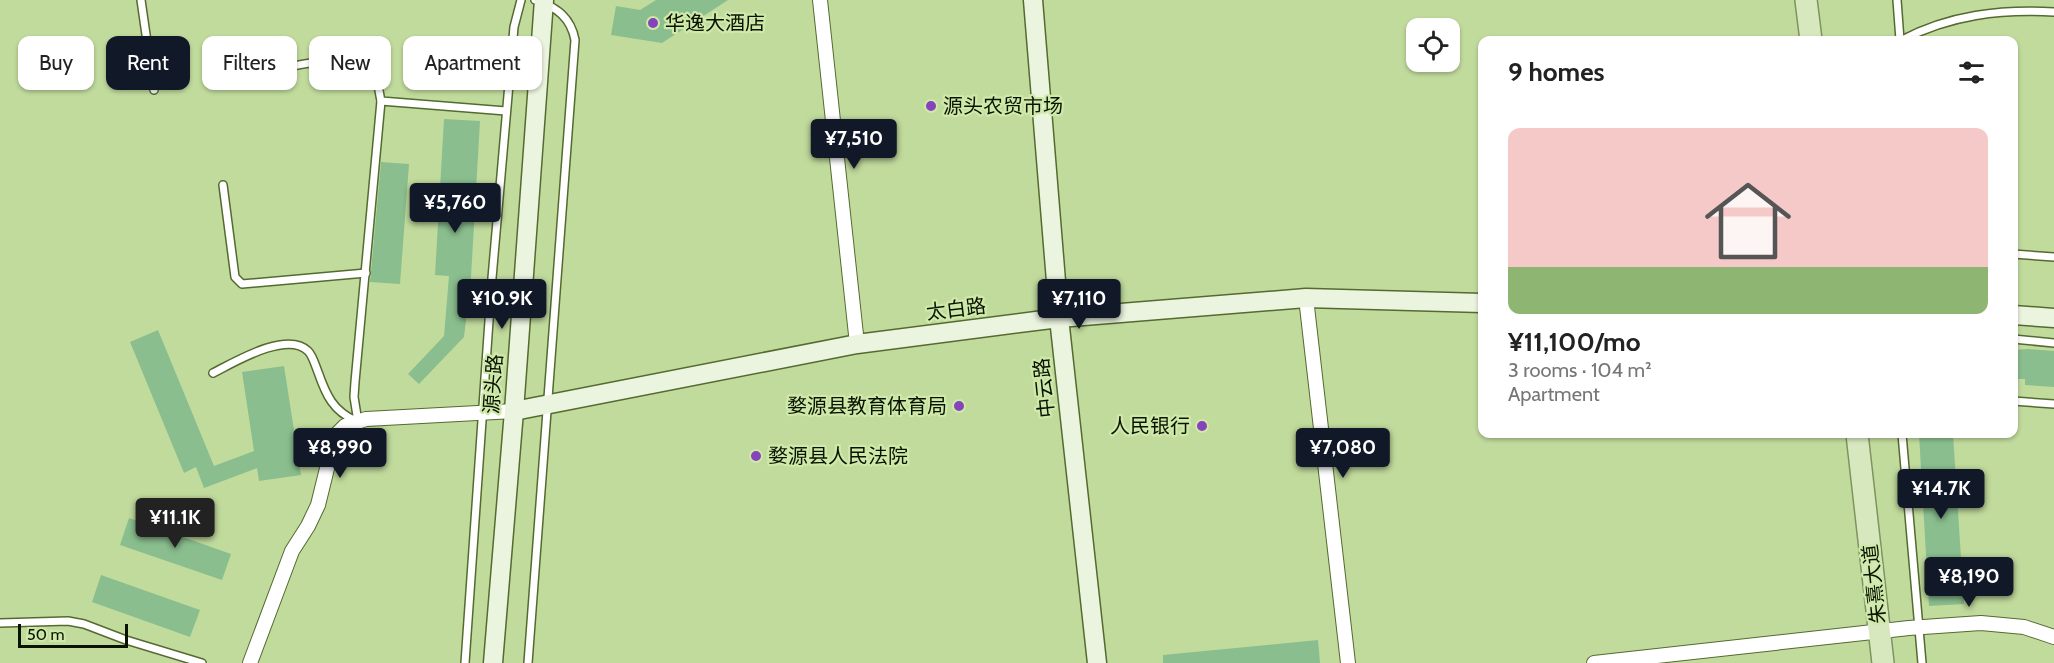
<!DOCTYPE html>
<meta charset="utf-8">
<style>
:root{--surface:#fff;--page:#f6f6f6;--text:#222;--muted:#767676;--accent:#111827}
body{margin:0;font-family:Cabin,"Noto Sans SC",sans-serif;background:var(--page);color:var(--text);height:100vh;display:flex;flex-direction:column;font-size:22px;white-space:nowrap}
*{box-sizing:border-box;margin:0}
p{font-size:20px;color:var(--muted)}
.icon{flex:none;width:33px;height:33px;fill:none;stroke:currentColor;stroke-width:2;stroke-linecap:round;stroke-linejoin:round}
.map{position:relative;flex:1;overflow:hidden}
.side{position:absolute;left:1478px;top:36px;width:540px;height:402px;display:flex;flex-direction:column;background:var(--surface);border-radius:12px;box-shadow:0 2px 4px #0004}
.side>*{flex:none}
.guide{position:absolute;left:18px;top:36px;width:570px;height:54px;display:flex;gap:12px}
.controls{position:absolute;left:1406px;top:18px;display:grid;gap:12px}
.controls a{display:grid;place-items:center;width:54px;height:54px;border-radius:12px;background:var(--surface);box-shadow:0 2px 4px #0004;font-size:30px}
.scale{position:absolute;left:18px;bottom:15px;width:110px;box-sizing:border-box;padding-left:6px;border:3px solid #0a1200;border-top:0;font-size:16px;line-height:21px;white-space:nowrap;color:#0a1200;-webkit-text-stroke:4px #cee9aa;paint-order:stroke}
.price{position:absolute;translate:-50% -51px;padding:0 14px;border-radius:6px;background:var(--accent);color:#fff;font-size:20px;line-height:39px;filter:drop-shadow(0 2px 3px #0008)}
.price::after{content:'';position:absolute;left:50%;top:36px;width:18px;height:14px;margin-left:-9px;background:inherit;clip-path:polygon(0 0,100% 0,50% 100%)}
.price.on{background:#222;color:#fff}
ul{padding:0;list-style:none}
li{display:grid;align-content:center;gap:12px;height:318px;padding:0 30px}
li span{display:grid;place-items:center;height:186px;border-radius:12px;color:#555}
li>.icon{margin-inline-start:auto}
span .icon{width:108px;height:108px;fill:#fffc;stroke-width:1}
li b{font-size:26px}
h2{display:flex;justify-content:space-between;align-items:center;height:72px;padding:0 30px;font-size:26px}
.chip{padding:0 21px;border-radius:12px;background:var(--surface);box-shadow:0 2px 4px #0004;font-size:21px;line-height:54px}
.chip.on{background:var(--accent);color:#fff}
.map>svg:first-child{display:block}
.building{fill:#8abe8e}
.lines{fill:none;stroke-linecap:round;stroke-linejoin:round}
.lane-casing{stroke:#546a30;stroke-width:10}
.street-casing{stroke:#546a30;stroke-width:16}
.secondary-casing{stroke:#546a30;stroke-width:21}
.primary-casing{stroke:#7e9360;stroke-width:24}
.lane{stroke:#fff;stroke-width:7}
.street{stroke:#fff;stroke-width:14}
.secondary{stroke:#ebf4df;stroke-width:18}
.primary{stroke:#d7e8bf;stroke-width:21}
.poi-dot{fill:#8544b9;stroke:#cee9aa;stroke-width:2}
.labels{text-anchor:middle;stroke-width:4.5;stroke-linejoin:round;paint-order:stroke}
.poi-label{font-size:20px;fill:#0a1200;stroke:#cee9aa;text-anchor:start}
.street-label{font-size:20px;fill:#0a1200;stroke:#cee9aa}
</style>
<div class="map">
<svg width="2054" height="663" viewBox="0 0 2054 663">
<rect width="100%" height="100%" fill="#c1db9d"/>
<g class="building">
<polygon points="656,0 728,0 662,43 611,35 616,6 640,10"/>
<polygon points="444,119 480,121 471,277 464,337 419,384 408,374 444,336 449,276 435,275"/>
<polygon points="381,162 409,164 400,284 370,282"/>
<polygon points="158,330 214,466 254,451 242,372 284,366 301,475 259,481 257,468 204,488 196,467 184,473 130,342"/>
<polygon points="2028,349 2054,351 2054,387 2025,385 2025,379 2013,379 2013,350"/>
<polygon points="1919,434 1953,434 1964,604 1929,606"/>
<polygon points="129,518 231,554 222,580 120,545"/>
<polygon points="101,575 200,610 190,637 92,602"/>
<polygon points="1318,640 1320,663 1163,663 1163,655"/>
</g>
<g class="lines">
<defs>
<g id="lane">
<polyline points="141,0 154,90"/>
<polyline points="1897,0 1900,40"/>
<path d="M 1902,40 C 1950,15 2000,9 2054,12"/>
<path d="M 234,79 C 259,74 348,50 366,63 C 378,71 378,88 381,101 L 506,111"/>
<polyline points="223,185 235,277 242,284 366,273"/>
<polyline points="2013,254 2054,257"/>
<polyline points="2013,339 2054,343"/>
<path d="M 213,373 C 233,363 287,330 308,351 C 313,356 315,365 318,372 C 326,395 333,411 356,421"/>
<polyline points="2013,401 2054,404"/>
<polyline points="358,422 354,397 355,382 381,101"/>
<polyline points="1902,434 1922,663"/>
<polyline points="0,623 68,621 84,624 126,640 202,663"/>
<polyline points="465,663 492,278 514,27 521,0"/>
<path d="M 528,663 L 575,40 C 571,18 557,7 535,0"/>
</g>
<g id="street">
<polyline points="820,0 857,344"/>
<polyline points="1306,298 1348,663"/>
<polyline points="250,663 292,551 308,526 318,505 335,436 345,426 366,419 514,411"/>
<polyline points="1594,663 1909,628 1981,623 2024,627 2054,637"/>
</g>
<g id="secondary">
<polyline points="1033,0 1059,318 1097,663"/>
<polyline points="2013,315 2054,318"/>
<polyline points="514,411 857,344 1059,318 1306,298 1482,303"/>
<polyline points="493,663 514,411 544,0"/>
</g>
<g id="primary">
<polyline points="1806,0 1811,40"/>
<polyline points="1857,434 1883,663"/>
</g>
</defs>
<use href="#lane" class="lane-casing"/>
<use href="#street" class="street-casing"/>
<use href="#secondary" class="secondary-casing"/>
<use href="#primary" class="primary-casing"/>
<use href="#lane" class="lane"/>
<use href="#street" class="street"/>
<use href="#secondary" class="secondary"/>
<use href="#primary" class="primary"/>
</g>
<g class="poi-dot">
<circle cx="653" cy="23" r="6"/>
<circle cx="931" cy="106" r="6"/>
<circle cx="959" cy="406" r="6"/>
<circle cx="1202" cy="426" r="6"/>
<circle cx="756" cy="456" r="6"/>
</g>
<g class="labels">
<g class="poi-label">
<text x="665" y="30">华逸大酒店</text>
<text x="943" y="113">源头农贸市场</text>
<text x="947" y="413" text-anchor="end">婺源县教育体育局</text>
<text x="1190" y="433" text-anchor="end">人民银行</text>
<text x="768" y="463">婺源县人民法院</text>
</g>
<g class="street-label">
<text transform="translate(956 309) rotate(-7)" y="7">太白路</text>
<text transform="translate(493 384) rotate(-86)" y="7">源头路</text>
<text transform="translate(1044 388) rotate(-96)" y="7">中云路</text>
<text transform="translate(1874 584) rotate(-96)" y="7">朱熹大道</text>
</g>
</g>
</svg>
<div class="controls">
<a><svg class="icon" aria-label="locate" viewBox="0 0 24 24"><circle cx="12" cy="12" r="6"/><path d="M12 2v4M12 18v4M2 12h4M18 12h4"/></svg></a>
</div>
<div class="scale">50 m</div>
<b class="price" style="left:854px;top:170px">¥7,510</b>
<b class="price" style="left:455px;top:234px">¥5,760</b>
<b class="price" style="left:502px;top:330px">¥10.9K</b>
<b class="price" style="left:1079px;top:330px">¥7,110</b>
<b class="price" style="left:340px;top:479px">¥8,990</b>
<b class="price" style="left:1343px;top:479px">¥7,080</b>
<b class="price" style="left:1941px;top:520px">¥14.7K</b>
<b class="price on" style="left:175px;top:549px">¥11.1K</b>
<b class="price" style="left:1969px;top:608px">¥8,190</b>
<div class="guide">
<a class="chip">Buy</a>
<a class="chip on">Rent</a>
<a class="chip">Filters</a>
<a class="chip">New</a>
<a class="chip">Apartment</a>
</div>
<section class="side">
<h2>9 homes<svg class="icon" aria-label="filters" viewBox="0 0 24 24"><path d="M4 7h16M4 17h16"/><circle cx="9" cy="7" r="2"/><circle cx="15" cy="17" r="2"/></svg></h2>
<ul>
<li><span style="background:linear-gradient(#f6c9c9 75%,#8fb573 0)"><svg class="icon" aria-label="home" viewBox="0 0 24 24"><path d="M3 11l9-7 9 7M6 9v11h12V9"/></svg></span><div><b>¥11,100/mo</b><p>3 rooms · 104 m²</p><p>Apartment</p></div></li>
</ul>
</section>
</div>
